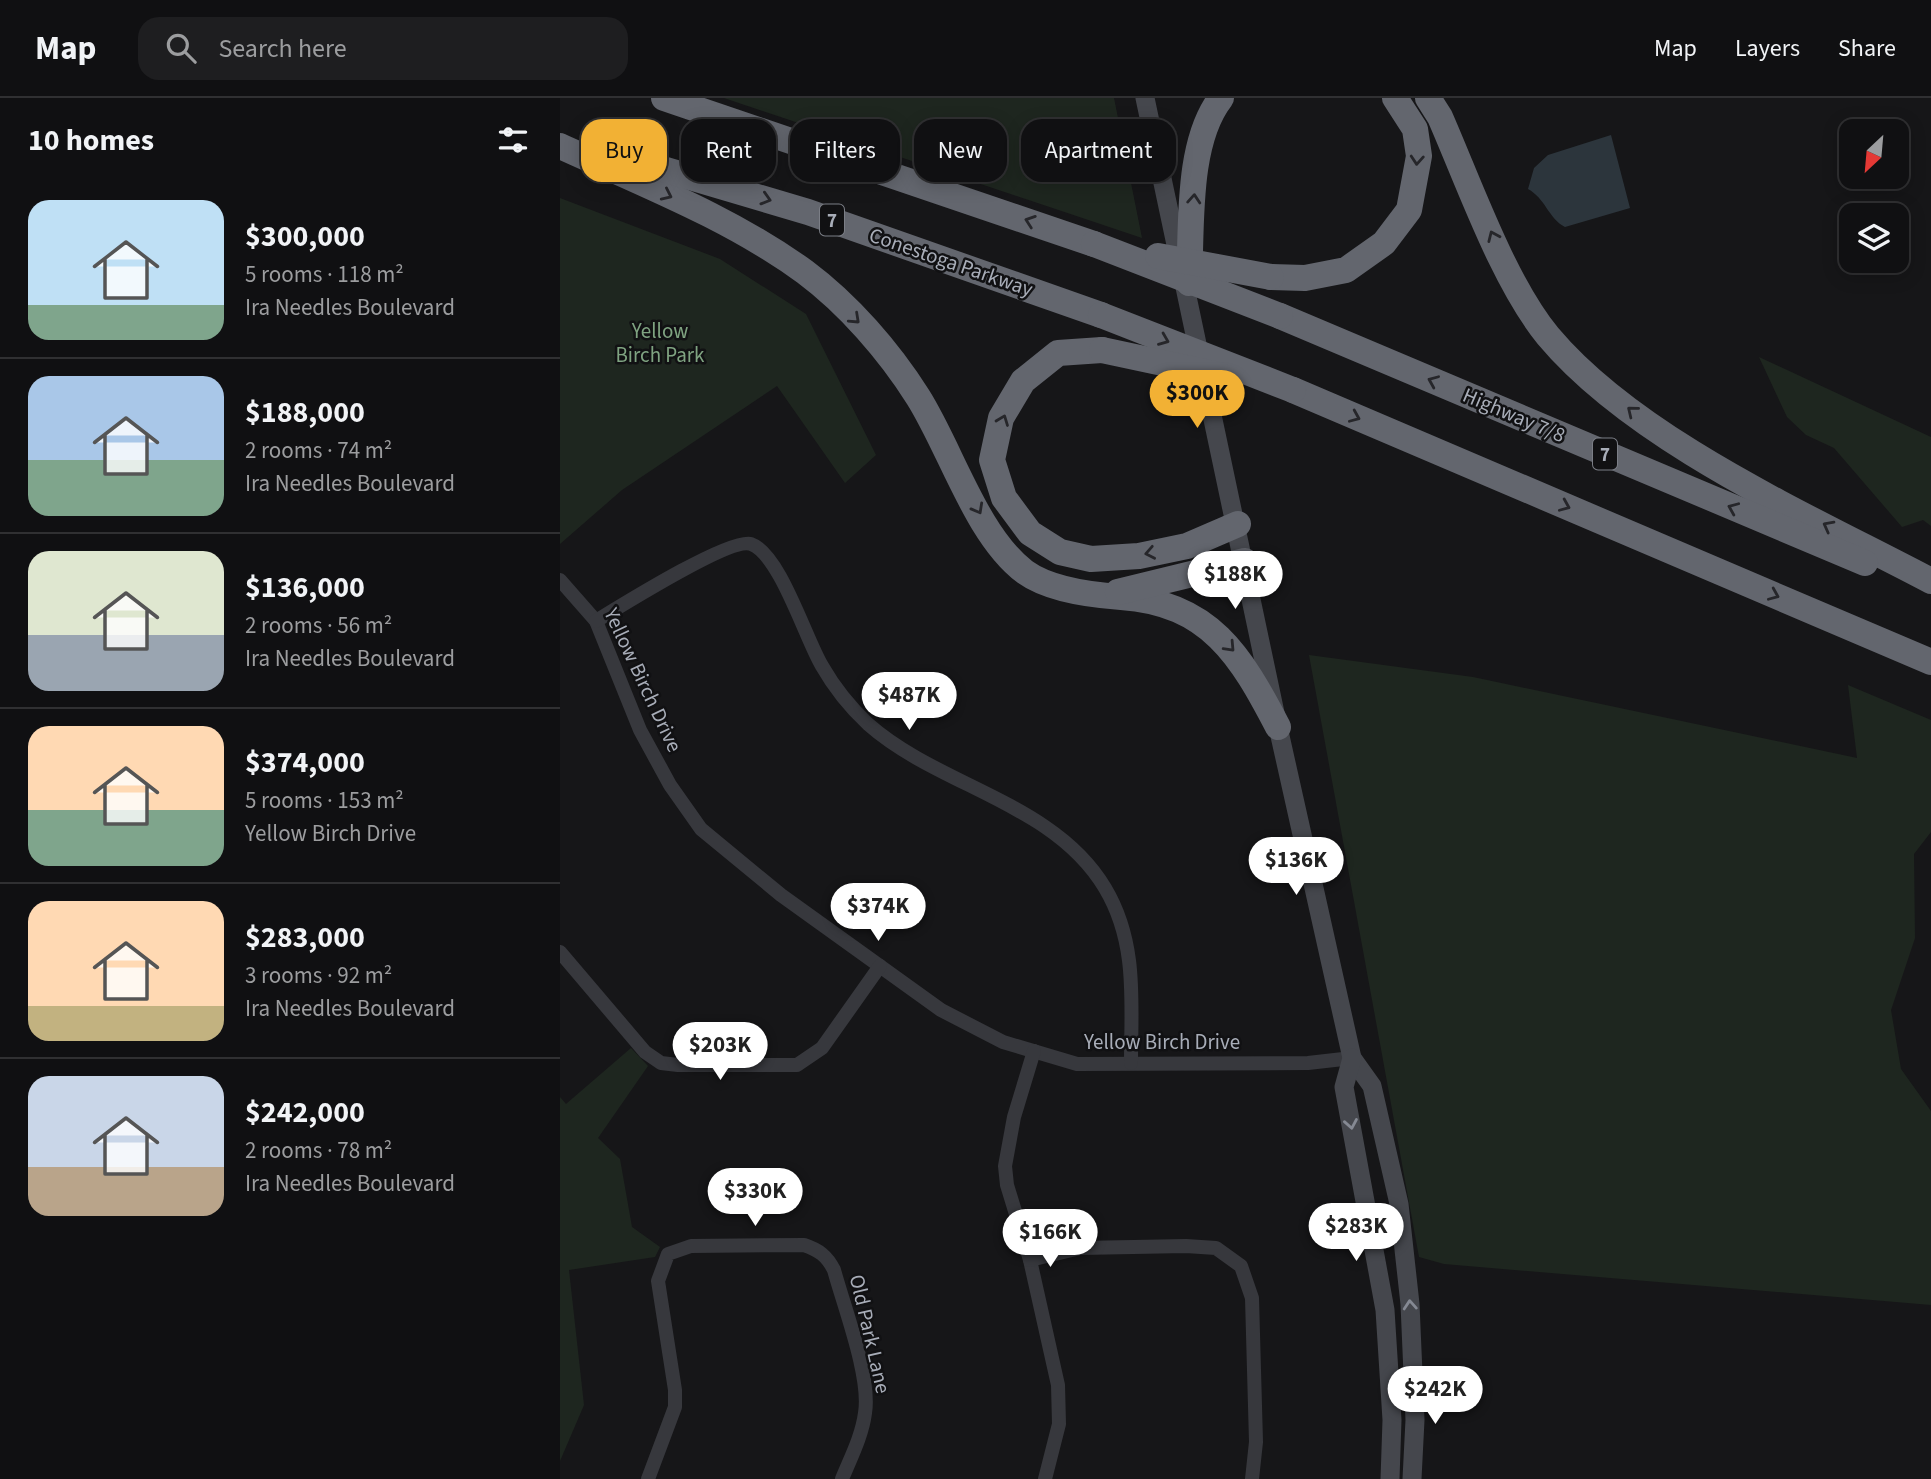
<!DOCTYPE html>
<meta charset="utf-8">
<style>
:root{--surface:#101012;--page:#1e1e20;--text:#f1f3f6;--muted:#9c9d9f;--line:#303032;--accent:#f2b134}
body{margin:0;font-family:"Source Sans 3",sans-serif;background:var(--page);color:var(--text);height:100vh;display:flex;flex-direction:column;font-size:26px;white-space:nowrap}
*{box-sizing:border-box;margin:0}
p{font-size:23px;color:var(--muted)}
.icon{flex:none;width:38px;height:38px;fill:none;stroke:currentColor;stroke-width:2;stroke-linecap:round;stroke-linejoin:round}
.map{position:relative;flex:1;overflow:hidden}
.panel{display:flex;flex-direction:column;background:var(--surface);width:560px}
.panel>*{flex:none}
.banner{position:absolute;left:21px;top:21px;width:665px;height:63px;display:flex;gap:14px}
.needle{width:46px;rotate:206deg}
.controls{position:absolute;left:1279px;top:21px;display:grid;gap:14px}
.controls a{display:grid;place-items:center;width:70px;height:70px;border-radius:14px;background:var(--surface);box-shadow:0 4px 18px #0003,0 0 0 2px var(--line);font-size:35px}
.price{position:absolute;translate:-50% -60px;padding:0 16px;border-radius:24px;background:#fff;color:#222;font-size:23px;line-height:46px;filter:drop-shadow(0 2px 4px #0008)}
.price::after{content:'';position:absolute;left:50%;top:42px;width:21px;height:16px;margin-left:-10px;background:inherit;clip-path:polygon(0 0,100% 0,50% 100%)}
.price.active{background:var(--accent);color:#111}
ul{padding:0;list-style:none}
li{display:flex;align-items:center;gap:21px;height:175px;padding:0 28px}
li+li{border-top:2px solid var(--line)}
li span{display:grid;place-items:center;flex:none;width:196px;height:140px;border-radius:21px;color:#555}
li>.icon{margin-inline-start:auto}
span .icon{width:84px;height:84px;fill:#fffc;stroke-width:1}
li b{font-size:30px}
h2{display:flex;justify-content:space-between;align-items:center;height:84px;padding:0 28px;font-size:30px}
.chip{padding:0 24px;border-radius:21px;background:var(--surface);box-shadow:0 4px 18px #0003,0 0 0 2px var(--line);font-size:24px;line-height:63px}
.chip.active{background:var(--accent);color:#111}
header{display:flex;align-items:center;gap:42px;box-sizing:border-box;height:98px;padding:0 35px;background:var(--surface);border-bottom:2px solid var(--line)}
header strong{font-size:33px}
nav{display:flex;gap:38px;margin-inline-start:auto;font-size:24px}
.search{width:490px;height:63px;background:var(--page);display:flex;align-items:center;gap:18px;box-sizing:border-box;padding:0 24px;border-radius:21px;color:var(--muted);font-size:26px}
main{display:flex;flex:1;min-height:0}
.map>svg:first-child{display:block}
.green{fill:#1e261f}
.water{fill:#2c353c}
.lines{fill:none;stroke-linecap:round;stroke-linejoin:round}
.minor{stroke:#37383d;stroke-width:14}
.secondary{stroke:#45474d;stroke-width:19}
.motorway{stroke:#63666e;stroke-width:26}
.motorway-bridge{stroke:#63666e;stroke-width:26}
.oneway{stroke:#26262a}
.oneway2{stroke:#858993}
.labels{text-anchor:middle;stroke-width:5;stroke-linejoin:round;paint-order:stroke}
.shield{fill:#111113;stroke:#7b7e86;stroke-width:2}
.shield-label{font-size:19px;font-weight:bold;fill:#a8adb8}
.street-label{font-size:21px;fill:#a8adb8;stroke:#111113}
.park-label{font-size:21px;fill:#7fa381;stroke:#111113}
</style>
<header>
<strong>Map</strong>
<div class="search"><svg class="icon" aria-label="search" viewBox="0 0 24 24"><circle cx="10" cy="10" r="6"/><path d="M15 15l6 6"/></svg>Search here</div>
<nav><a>Map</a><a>Layers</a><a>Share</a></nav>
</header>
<main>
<section class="panel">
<h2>10 homes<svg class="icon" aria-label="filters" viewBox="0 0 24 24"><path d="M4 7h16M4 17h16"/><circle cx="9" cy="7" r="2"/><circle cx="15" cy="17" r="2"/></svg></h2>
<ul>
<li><span style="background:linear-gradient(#bfe0f5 75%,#7fa58c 0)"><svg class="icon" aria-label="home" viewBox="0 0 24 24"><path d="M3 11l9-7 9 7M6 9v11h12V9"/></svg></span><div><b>$300,000</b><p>5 rooms · 118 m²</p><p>Ira Needles Boulevard</p></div></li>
<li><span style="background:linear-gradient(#a9c7e8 60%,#7fa58c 0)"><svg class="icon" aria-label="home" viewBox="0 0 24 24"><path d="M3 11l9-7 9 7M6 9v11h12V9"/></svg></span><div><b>$188,000</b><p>2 rooms · 74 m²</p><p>Ira Needles Boulevard</p></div></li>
<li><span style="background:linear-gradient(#dfe7d0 60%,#9aa5b1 0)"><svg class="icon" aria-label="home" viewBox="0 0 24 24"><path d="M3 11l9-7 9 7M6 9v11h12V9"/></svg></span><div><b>$136,000</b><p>2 rooms · 56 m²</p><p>Ira Needles Boulevard</p></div></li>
<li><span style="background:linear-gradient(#ffd9b3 60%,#7fa58c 0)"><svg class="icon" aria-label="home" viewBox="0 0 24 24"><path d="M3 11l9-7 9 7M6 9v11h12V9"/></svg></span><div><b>$374,000</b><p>5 rooms · 153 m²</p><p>Yellow Birch Drive</p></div></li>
<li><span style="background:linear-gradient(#ffd9b3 75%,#c2b280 0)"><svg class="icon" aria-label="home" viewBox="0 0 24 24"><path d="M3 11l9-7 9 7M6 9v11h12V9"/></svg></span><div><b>$283,000</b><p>3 rooms · 92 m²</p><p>Ira Needles Boulevard</p></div></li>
<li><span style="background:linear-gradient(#c9d6e8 65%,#b9a48a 0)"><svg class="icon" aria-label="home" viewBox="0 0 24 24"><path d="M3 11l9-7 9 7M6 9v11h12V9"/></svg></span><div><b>$242,000</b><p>2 rooms · 78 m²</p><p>Ira Needles Boulevard</p></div></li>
</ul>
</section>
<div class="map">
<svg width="1371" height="1381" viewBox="0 0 1371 1381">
<rect width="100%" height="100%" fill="#161618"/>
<g class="green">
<polygon points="164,0 554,0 582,140"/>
<polygon points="0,100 160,161 246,216 316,357 285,385 217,288 62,392 0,446"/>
<polygon points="1199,259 1371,339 1371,428 1363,422 1342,429 1274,350 1246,337 1227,319"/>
<polygon points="749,557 913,579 1297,660 1288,587 1371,622 1371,734 1354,756 1355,840 1331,912 1341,971 1371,1013 1371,1207 884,1166 859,1159"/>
<polygon points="71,950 88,968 38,1040 60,1061 72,1129 100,1149 95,1159 9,1172 24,1307 0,1363 0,999 6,1006"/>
</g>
<path class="water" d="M 1051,37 L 1070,110 L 1005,129 C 989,121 985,100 968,91 L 974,70 L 988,57 Z"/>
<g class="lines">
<g class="minor">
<polyline points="0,482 36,523 80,632 110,687 141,731 221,797 381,912 443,944 517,966 748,965 792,960"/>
<path d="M 36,523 C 59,509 171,439 191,446 C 220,456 246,542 262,568 C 274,589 291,610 308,626 C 379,689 494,704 545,790 C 578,845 571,905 571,965"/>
<polyline points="0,854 85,954 101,965 118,967 237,967 262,950 320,868"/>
<polyline points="474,953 454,1019 445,1068 447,1087 470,1162 498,1287 499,1326 485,1381"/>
<polyline points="470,1162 520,1150 626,1148 656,1150 681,1168 692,1200 696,1344 692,1381"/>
<path d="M 88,1381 L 115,1309 L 115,1292 L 98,1183 L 108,1156 L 131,1148 L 244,1147 C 259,1152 267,1158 274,1172 C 284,1209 311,1279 305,1315 C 302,1338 291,1359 282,1381"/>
</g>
<g class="secondary">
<polyline points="585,0 718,629 792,960 812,988 839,1106 850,1206 855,1322 852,1381"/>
<polyline points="792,960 784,989 825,1212 832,1322 830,1381"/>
</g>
<g class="motorway">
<polyline points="104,0 534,146"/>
<path d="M 868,0 L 880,19 C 909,85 943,183 988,238 C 1076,343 1250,419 1371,483"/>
<path d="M 0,48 C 83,86 171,120 245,174 C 288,206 329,253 358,299 C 391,351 416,437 465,474 C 490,492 531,497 561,499 C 650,505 681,558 718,629"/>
<polyline points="42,53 248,114 541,217"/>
<polyline points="711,179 745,180 786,172 824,145 849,112 859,58 855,31 835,0"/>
<path d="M 629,185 C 632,129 626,45 661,0"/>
<polyline points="720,218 1305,465"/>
<polyline points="542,252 498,255 463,283 441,320 432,362 444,400 470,435 500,454 531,461 579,458 627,448 678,426"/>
<polyline points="733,292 1371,564"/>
<polyline points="558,494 685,463"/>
</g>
<g class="motorway-bridge">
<polyline points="534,146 720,218"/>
<polyline points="598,158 711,179"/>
<polyline points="541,217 733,292"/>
<polyline points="542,252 659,277"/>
</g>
</g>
<defs><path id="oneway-chevron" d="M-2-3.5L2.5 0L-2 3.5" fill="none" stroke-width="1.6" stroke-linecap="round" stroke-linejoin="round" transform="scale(1.75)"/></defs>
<g class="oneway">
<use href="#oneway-chevron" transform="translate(857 62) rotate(94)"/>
<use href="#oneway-chevron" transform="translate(107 97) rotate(25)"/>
<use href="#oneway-chevron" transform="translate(206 101) rotate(17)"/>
<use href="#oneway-chevron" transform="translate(634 101) rotate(-86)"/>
<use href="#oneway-chevron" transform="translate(470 123) rotate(-161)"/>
<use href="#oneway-chevron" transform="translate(933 138) rotate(-114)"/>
<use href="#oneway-chevron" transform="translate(295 221) rotate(43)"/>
<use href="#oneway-chevron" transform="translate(604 242) rotate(22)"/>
<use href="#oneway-chevron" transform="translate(873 283) rotate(-157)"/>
<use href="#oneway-chevron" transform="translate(1072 313) rotate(-141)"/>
<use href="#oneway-chevron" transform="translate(795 319) rotate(23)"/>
<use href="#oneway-chevron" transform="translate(443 322) rotate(-69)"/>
<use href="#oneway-chevron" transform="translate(1005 408) rotate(23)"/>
<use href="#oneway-chevron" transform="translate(1173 410) rotate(-157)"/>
<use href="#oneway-chevron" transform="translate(418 411) rotate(61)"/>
<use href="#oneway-chevron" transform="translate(1268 428) rotate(-152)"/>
<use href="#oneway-chevron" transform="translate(590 455) rotate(169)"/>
<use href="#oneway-chevron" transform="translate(1214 497) rotate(23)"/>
<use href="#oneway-chevron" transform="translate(670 549) rotate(47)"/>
</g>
<g class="oneway2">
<use href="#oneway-chevron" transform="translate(791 1026) rotate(80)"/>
<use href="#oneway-chevron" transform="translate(850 1207) rotate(-94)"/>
</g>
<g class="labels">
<g class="shield">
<rect x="260" y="106.5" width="24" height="31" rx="5"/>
<rect x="1033" y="340.5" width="24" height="31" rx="5"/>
</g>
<g class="shield-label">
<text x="272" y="129">7</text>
<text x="1045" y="363">7</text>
</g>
<g class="street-label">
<text transform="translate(391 164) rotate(19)" y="7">Conestoga Parkway</text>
<text transform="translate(954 317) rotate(23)" y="7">Highway 7/8</text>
<text transform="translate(83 582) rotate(65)" y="7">Yellow Birch Drive</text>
<text x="602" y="951">Yellow Birch Drive</text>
<text transform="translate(310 1236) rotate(77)" y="7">Old Park Lane</text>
</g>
<g class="park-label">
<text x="100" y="240">Yellow<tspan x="100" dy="24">Birch Park</tspan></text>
</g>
</g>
</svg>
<div class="controls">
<a><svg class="needle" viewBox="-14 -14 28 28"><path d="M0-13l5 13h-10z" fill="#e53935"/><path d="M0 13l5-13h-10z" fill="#9c9d9f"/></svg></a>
<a><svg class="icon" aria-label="layers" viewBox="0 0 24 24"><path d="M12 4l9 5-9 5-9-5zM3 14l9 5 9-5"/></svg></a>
</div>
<b class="price active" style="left:637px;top:332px">$300K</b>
<b class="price" style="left:675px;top:513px">$188K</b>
<b class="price" style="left:349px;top:634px">$487K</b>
<b class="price" style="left:736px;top:799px">$136K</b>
<b class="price" style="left:318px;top:845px">$374K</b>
<b class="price" style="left:160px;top:984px">$203K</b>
<b class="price" style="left:195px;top:1130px">$330K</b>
<b class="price" style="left:796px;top:1165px">$283K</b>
<b class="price" style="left:490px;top:1171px">$166K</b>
<b class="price" style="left:875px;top:1328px">$242K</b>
<div class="banner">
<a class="chip active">Buy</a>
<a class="chip">Rent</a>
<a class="chip">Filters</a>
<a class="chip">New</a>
<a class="chip">Apartment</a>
</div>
</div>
</main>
